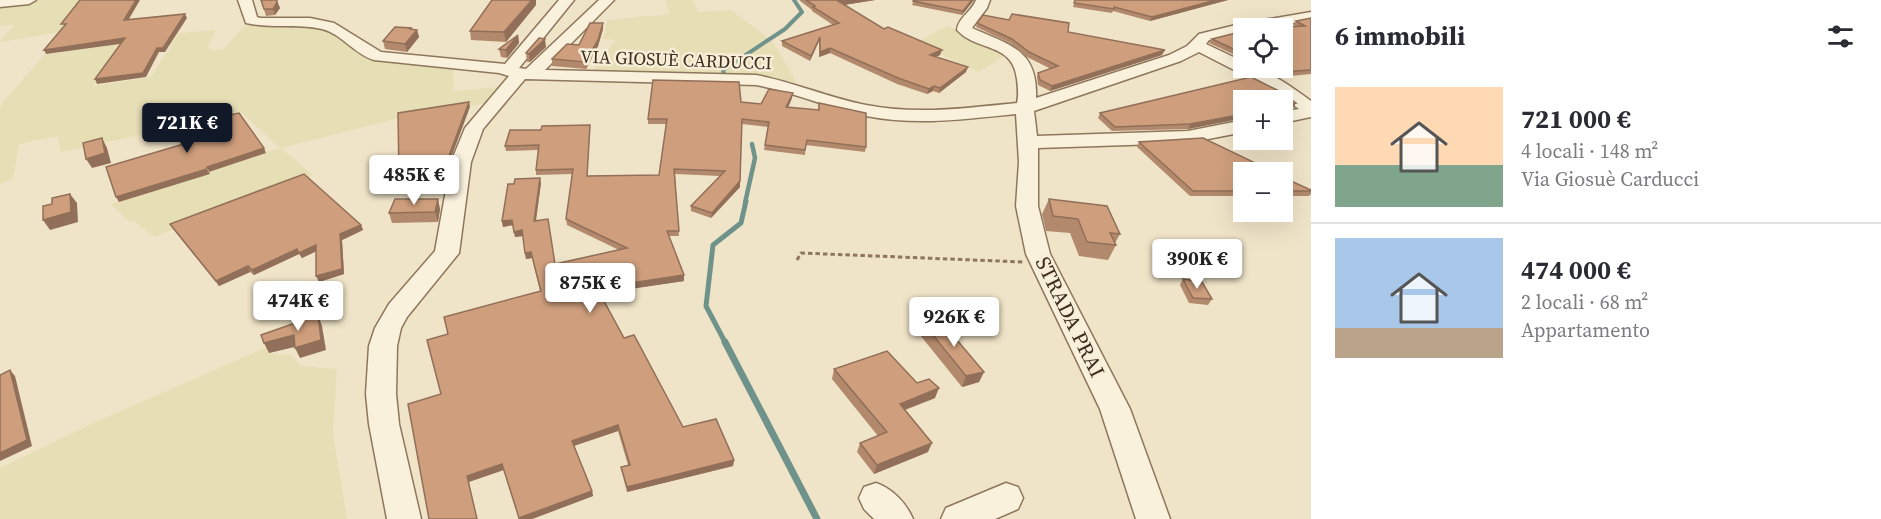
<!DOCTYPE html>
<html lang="it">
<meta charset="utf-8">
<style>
:root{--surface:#fff;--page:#f7f7f7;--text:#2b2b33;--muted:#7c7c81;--line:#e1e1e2;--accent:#111827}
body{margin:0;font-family:"Source Serif 4",serif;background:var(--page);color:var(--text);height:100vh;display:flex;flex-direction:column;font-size:22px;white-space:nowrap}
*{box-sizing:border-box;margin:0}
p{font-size:20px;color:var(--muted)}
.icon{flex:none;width:33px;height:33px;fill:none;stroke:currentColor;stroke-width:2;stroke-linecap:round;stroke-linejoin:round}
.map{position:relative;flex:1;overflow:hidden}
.sheet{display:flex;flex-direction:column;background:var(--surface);width:570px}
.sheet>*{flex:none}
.buttons{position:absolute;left:1233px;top:18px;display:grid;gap:12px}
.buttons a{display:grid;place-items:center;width:60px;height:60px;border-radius:0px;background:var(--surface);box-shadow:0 6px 24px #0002;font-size:30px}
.price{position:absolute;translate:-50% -51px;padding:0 14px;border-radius:6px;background:#fff;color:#222;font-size:20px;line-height:39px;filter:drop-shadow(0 2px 3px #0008)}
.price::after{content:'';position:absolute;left:50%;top:36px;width:18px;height:14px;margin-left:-9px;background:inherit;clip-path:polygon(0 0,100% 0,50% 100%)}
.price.on{background:var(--accent);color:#fff}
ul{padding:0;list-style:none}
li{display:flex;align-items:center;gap:18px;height:150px;padding:0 24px}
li+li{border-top:2px solid var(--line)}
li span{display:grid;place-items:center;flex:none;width:168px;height:120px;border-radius:0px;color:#555}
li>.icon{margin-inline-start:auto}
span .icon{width:72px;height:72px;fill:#fffc;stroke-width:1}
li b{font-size:26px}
h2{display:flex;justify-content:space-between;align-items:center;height:72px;padding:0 24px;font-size:26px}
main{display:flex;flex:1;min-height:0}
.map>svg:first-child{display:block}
.farmland{fill:#e6deb5}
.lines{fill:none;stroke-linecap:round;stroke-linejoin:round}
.stream-far3{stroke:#6f938a;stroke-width:4}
.stream-far2{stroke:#6f938a;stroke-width:4.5}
.stream-far1{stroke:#6f938a;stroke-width:5}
.stream{stroke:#6f938a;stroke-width:7}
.minor-casing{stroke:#8d765c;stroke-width:3}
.path{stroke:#8d765c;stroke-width:3;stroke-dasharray:4.5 3;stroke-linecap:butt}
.minor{fill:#faf1dc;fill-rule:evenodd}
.wall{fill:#b2896c}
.shaded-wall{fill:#916f58}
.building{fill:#cf9f7d;stroke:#916f58;stroke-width:1.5}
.labels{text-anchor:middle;stroke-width:5;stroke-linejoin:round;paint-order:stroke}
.far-street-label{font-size:18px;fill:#3d2e20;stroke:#f7eed8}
.street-label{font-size:21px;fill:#3d2e20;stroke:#f7eed8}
</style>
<main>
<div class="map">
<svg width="1311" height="519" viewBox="0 0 1311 519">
<rect width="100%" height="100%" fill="#f0e4c8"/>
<g class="farmland">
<polygon points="0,0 86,0 61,32 0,42 14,25 0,26"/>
<polygon points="665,0 693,0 698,12 731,10 773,42 797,83 775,79 703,77 703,73 594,70 599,56 604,55 616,40 603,39 607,20 670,14"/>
<polygon points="289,23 332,29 364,57 454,66 453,91 500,87 490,101 482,104 399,118 281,148 313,175 154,237 135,221 130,222 111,204 209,174 209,172 280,148 242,113 61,152 58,136 19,144 14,174 11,180 0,184 0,106 44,55 119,44 93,86 151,77 179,33 216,30 208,46 211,50 224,49 243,27 254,24"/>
<polygon points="947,26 967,33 1009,53 979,72 916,43"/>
<polygon points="269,346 272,354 291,355 300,366 337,369 333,435 347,519 0,519 0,468 89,425"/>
</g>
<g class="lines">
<polyline class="stream-far3" points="724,75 723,70 785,29 802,12 794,0"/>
<polyline class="stream-far2" points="745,203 755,158 752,144"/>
<polyline class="stream-far1" points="726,344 706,306 713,245 741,223 746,201"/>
<polyline class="stream" points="725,342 817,519"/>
<defs>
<g id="minor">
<polygon points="0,0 36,0 29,4 0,7"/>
<path d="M 238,0 L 252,0 L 257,17 L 260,18 L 310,18 L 334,23 L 381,52 L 505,64 L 559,0 L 574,0 L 519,68 L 526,69 L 599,0 L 614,0 L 545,70 L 756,75 C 794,82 829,98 866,105 C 917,115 967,108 1017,103 C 1019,95 1018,88 1017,79 C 1013,42 977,52 957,30 C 958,18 972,11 976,0 L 990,0 L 987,8 L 972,28 C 1010,45 1038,50 1036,98 L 1169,55 L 1187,46 L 1199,34 L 1240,24 L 1311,12 L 1311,20 L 1263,28 L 1244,28 L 1244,32 L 1209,40 L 1206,44 L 1244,62 L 1244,68 C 1268,68 1291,87 1311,101 L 1311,117 L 1282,123 L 1282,112 L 1299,109 L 1273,90 L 1199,52 L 1181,61 L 1034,111 L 1037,136 L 1188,131 L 1244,120 L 1244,132 L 1188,143 L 1038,148 L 1038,206 L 1050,254 L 1130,409 L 1170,519 L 1136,519 L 1100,409 L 1026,254 L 1016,206 L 1019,162 L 1016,114 C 966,119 916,126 866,116 C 828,108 794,92 756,85 L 525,79 L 483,129 L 471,162 L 459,253 L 407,317 L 401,328 L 397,346 L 396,394 L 399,424 L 421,519 L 387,519 L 369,424 L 366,394 L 369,346 L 375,328 L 389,304 L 435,251 L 451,162 L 465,128 L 509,76 L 499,73 L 374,60 C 354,54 342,34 322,29 C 297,23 271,29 246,23 Z"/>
<path d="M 876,483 C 893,489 906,503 913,519 L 874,519 L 864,509 L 859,498 L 864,487 Z"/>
<polygon points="1006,483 1018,487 1023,498 1018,509 995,519 941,519 946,508"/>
</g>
</defs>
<use href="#minor" class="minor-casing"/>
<polyline class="path" points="797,260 801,253 1023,262"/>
<use href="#minor" class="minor"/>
</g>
<g class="wall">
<polygon points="261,0 277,0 280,8 275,15 266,16"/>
<polygon points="799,0 875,0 844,5 884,29 940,55 936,57 966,72 939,93 933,91 927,94 897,84 830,53 819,57 819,41 810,61 782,46 782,41 833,25 812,11 812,10"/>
<polygon points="914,0 974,0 962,15 912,5"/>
<polygon points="1075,0 1228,0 1150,21 1113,11 1112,13 1073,7"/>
<polygon points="536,5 506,42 471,40 470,31"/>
<polygon points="1311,18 1311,74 1280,77 1263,69 1255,68 1282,68 1295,26 1293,25 1296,21"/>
<polygon points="977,23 1068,32 1162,55 1050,91 1038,85 1037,77 1038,73 1051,69 1027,57 1010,43 976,27"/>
<polygon points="412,29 417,30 419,37 407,52 385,49 383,41"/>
<polygon points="603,29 598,46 586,69 552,66 552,59 579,45"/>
<polygon points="1244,31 1244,59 1209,43 1212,39"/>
<polygon points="518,35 519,43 507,58 501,57 499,49"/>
<polygon points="546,47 530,62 527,62 526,53"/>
<polygon points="1251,77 1281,92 1296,103 1293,108 1282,110 1282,100 1244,100 1244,118 1188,129 1112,131 1098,118 1100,113"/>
<polygon points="792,98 788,107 818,110 819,103 866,147 865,152 806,145 805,155 764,150 768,127 742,124 740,187 711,218 691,211 691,206 720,176 675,174 679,236 669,236 684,281 600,293 624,338 683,427 734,460 733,466 627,492 622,472 621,467 628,465 618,431 574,446 592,491 593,496 532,519 519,519 504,470 441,394 448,334 540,291 532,258 526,259 523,236 515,237 513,225 503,227 502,221 541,183 536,221 555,264 619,250 567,225 566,219 572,174 536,175 536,170 538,150 506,151 505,146 590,130 587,176 659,175 666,124 648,124 648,119 741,102 761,104"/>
<polygon points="1139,142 1244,172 1244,196 1190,196 1137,147"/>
<polygon points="1282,177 1311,190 1311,194 1309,196 1282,196"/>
<polygon points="1049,199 1120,234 1115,243 1116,245 1108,260 1079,256 1070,233 1046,231 1042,214"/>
<polygon points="440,209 438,222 392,223 389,213"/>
<polygon points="170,224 361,225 363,230 342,240 344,274 319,282 316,251 302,258 299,254 254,275 250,272 219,286 173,229"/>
<polygon points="1183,279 1212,299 1208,305 1189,303 1180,285"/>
<polygon points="924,324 984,372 979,382 962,387 920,335"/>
<polygon points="834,369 917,383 935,398 905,410 928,452 874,474 857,452 860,443 878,436 832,379"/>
</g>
<g class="shaded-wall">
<polygon points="136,0 140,0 126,24 124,20"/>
<polygon points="532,0 536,0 536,5 506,42 504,32"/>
<polygon points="845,0 875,0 837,6 838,1"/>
<polygon points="972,0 974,0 962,15 963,11"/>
<polygon points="1216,0 1228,0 1150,21 1152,17"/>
<polygon points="277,2 280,8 275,15 273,9"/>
<polygon points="185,14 187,18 165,52 159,52 146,77 97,84 95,79 157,48"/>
<polygon points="603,23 603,29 598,46 586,69 585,62"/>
<polygon points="411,28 413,35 417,30 419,37 407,52 405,44"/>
<polygon points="518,35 519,43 507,58 506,50"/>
<polygon points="820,37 819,41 810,61 811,56"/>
<polygon points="125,38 127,43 46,54 44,50"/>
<polygon points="545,39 546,47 530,62 529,54"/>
<polygon points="830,48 830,53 819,57 820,52"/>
<polygon points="942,50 940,55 929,59 930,55"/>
<polygon points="1165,50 1162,55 1050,91 1052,86"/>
<polygon points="968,67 966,72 939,93 940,88"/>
<polygon points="934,86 933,91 927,94 929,89"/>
<polygon points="793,93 792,98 786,112 786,107"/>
<polygon points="469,102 470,107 445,174 400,182 399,177"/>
<polygon points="1296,103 1293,108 1282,110 1285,105"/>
<polygon points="1244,114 1244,118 1188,129 1190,124"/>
<polygon points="102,138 107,148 111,163 92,168 86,159"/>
<polygon points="264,148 266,153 209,172 207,167"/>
<polygon points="207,169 210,174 119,202 116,197"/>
<polygon points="540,178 541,183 535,226 534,221"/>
<polygon points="740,181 740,187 711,218 712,213"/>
<polygon points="70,194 77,203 78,222 50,230 43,220"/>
<polygon points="438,199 440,209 438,222 435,212"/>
<polygon points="512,220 513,225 503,227 502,221"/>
<polygon points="361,225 363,230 342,240 344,274 319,282 316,276 340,234"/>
<polygon points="522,230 523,236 515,237 514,232"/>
<polygon points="316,245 319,250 302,258 299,253"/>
<polygon points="297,249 299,254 254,275 252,270"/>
<polygon points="531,252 532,258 526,259 525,253"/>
<polygon points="248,266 250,272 219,286 216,281"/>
<polygon points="684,275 684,281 597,294 597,288"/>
<polygon points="318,315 322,326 326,350 300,358 295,348"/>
<polygon points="294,335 299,346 269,353 264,343"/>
<polygon points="10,370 15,376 32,446 0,461 0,453"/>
<polygon points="984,372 979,382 962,387 966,376"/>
<polygon points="939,388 935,398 896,413 900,404"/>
<polygon points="618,425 618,431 573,446 572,441"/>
<polygon points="932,443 928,452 874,474 877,465"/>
<polygon points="734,460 733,466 627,492 627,487"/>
<polygon points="502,464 504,470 469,482 467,476"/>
<polygon points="592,491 593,496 532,519 520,519 519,518"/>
</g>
<g class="building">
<polygon points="80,0 136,0 124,20 185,14 163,48 157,48 143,73 95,79 125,38 44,50 66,24 61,24"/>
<polygon points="261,0 277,0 277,2 273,9 264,9"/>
<polygon points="492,0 532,0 504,32 470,31"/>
<polygon points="806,0 845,0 838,1 884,29 888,27 942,50 930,55 968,67 940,88 934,86 929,89 898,78 830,48 820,52 820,37 811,56 782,41 839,23 813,7 815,6"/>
<polygon points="914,0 972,0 963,11 913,1"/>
<polygon points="1075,0 1216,0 1152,17 1114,7 1114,9 1074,3"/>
<polygon points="1012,14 1069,23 1068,32 1165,50 1052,86 1040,80 1038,73 1058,66 1029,52 1012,39 977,23 983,15 1009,20"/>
<polygon points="1311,18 1311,70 1282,72 1272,68 1282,68 1282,28 1268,28 1305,26 1296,21"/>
<polygon points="590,23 603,23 598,40 585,62 552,59 567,44 579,45"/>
<polygon points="395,27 411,28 410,29 417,30 405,44 383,41"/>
<polygon points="1244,31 1244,54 1212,39"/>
<polygon points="518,35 506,50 499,49"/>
<polygon points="539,38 545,39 529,54 526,53"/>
<polygon points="1251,77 1281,92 1296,103 1285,105 1282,110 1282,100 1244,100 1244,114 1190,124 1115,127 1100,113"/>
<polygon points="653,80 739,82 741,102 761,104 769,89 793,93 786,107 819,110 819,103 866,113 866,147 807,140 805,150 765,145 769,122 742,119 740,181 712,213 691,206 725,171 674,169 679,231 667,231 684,275 597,288 624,338 634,335 683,427 716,419 734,460 627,487 621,467 630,465 618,425 572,441 592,491 519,518 502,464 467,476 477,519 429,519 408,404 441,394 427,340 448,334 444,317 541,291 531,252 525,253 522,230 514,232 512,220 502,221 508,184 514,184 515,179 540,178 534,221 548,219 555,264 627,248 566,219 573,169 536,170 539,145 505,146 510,130 541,130 542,126 590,125 587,176 659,175 667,119 648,119"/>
<polygon points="469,102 444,169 399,177 398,113"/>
<polygon points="239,113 264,148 207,167 207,169 116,197 106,167 187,143 178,126"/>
<polygon points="102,138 105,153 86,159 83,143"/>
<polygon points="1203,138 1274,172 1244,172 1244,191 1193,191 1139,142"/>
<polygon points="304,174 361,225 340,234 342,269 316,276 316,245 299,253 297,249 252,270 248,266 216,281 170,224"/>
<polygon points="1282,177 1311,190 1311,191 1282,191"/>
<polygon points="70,194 71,212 43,220 43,206 52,204 52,198"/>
<polygon points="395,199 438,199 435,212 389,213"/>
<polygon points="1049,199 1107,206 1120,234 1110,233 1116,245 1087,242 1078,219 1053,216"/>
<polygon points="1183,279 1202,282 1212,299 1193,298"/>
<polygon points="318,315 321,340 295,348 294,335 264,343 261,335"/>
<polygon points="940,320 984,372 966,376 924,324"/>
<polygon points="887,351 917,383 929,379 939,388 900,404 932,443 877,465 860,443 887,432 834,369"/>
<polygon points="10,370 27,440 0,453 0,375"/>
</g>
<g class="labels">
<g class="far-street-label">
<text transform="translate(676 60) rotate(2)" y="6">VIA GIOSUÈ CARDUCCI</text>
</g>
<g class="street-label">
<text transform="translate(1070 317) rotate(64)" y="7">STRADA PRAI</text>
</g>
</g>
</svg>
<div class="buttons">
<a><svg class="icon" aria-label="locate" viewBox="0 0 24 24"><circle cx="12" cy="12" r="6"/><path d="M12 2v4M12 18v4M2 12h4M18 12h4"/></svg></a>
<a>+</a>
<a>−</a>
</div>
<b class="price on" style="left:187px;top:154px">721K €</b>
<b class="price" style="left:414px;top:206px">485K €</b>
<b class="price" style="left:1197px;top:290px">390K €</b>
<b class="price" style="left:590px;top:314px">875K €</b>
<b class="price" style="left:298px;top:332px">474K €</b>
<b class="price" style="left:954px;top:348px">926K €</b>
</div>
<section class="sheet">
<h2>6 immobili<svg class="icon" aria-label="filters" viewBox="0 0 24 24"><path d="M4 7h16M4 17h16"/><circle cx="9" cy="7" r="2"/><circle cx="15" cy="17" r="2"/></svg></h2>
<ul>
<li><span style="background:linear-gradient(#ffd9b3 65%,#7fa58c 0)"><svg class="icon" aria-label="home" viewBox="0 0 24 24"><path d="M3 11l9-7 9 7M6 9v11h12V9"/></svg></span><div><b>721 000 €</b><p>4 locali · 148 m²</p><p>Via Giosuè Carducci</p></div></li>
<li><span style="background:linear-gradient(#a9c7e8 75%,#b9a48a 0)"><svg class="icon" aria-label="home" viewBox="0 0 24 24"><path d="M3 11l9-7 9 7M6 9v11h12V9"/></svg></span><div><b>474 000 €</b><p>2 locali · 68 m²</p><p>Appartamento</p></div></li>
</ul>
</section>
</main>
